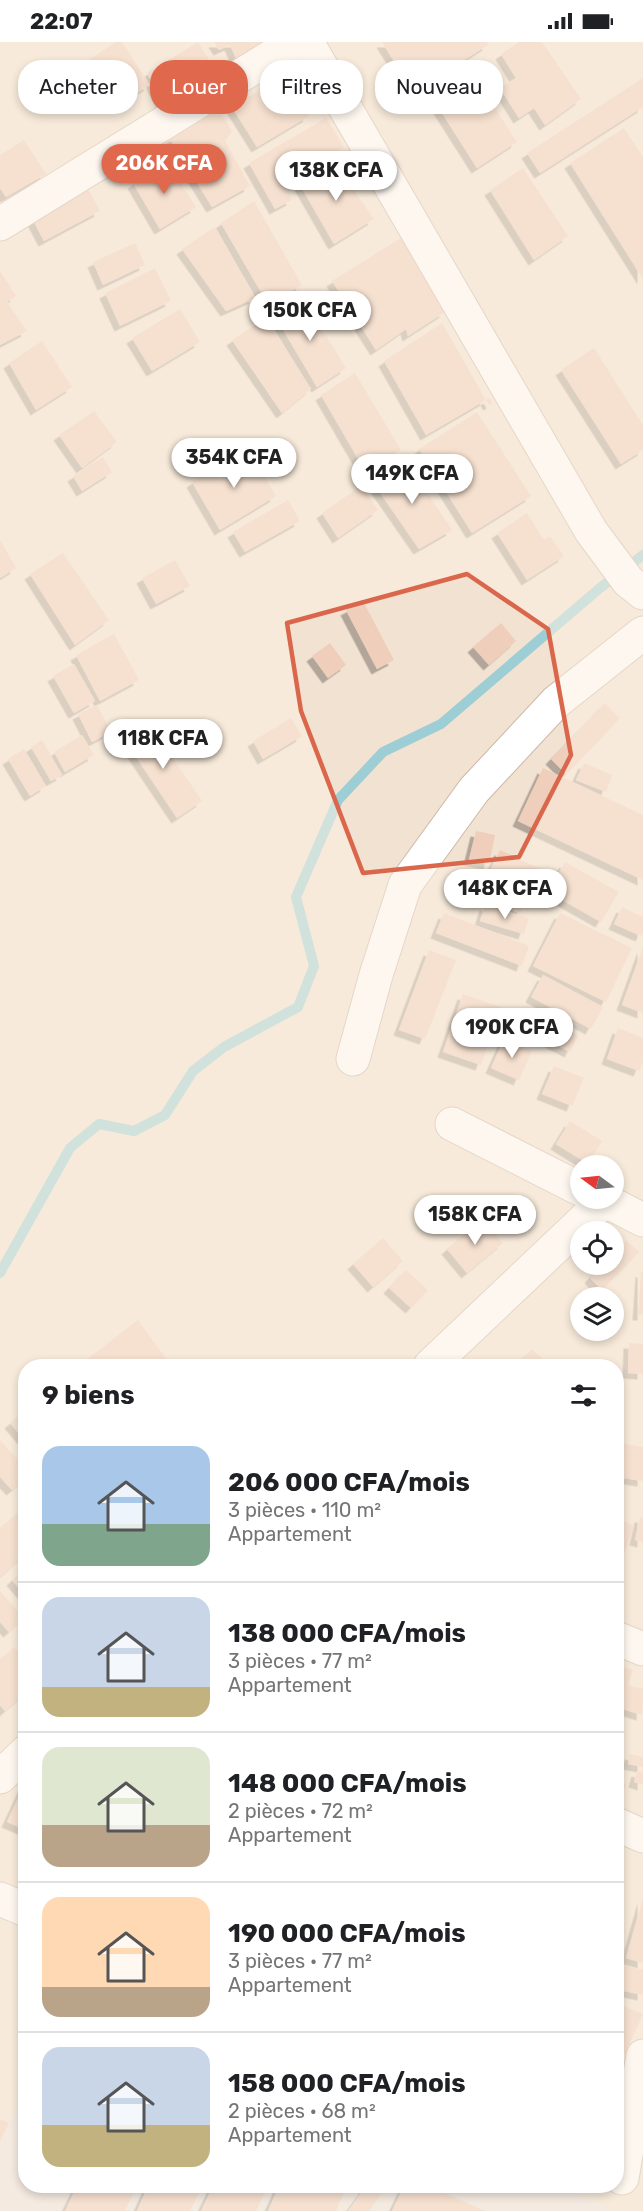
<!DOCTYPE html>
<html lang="fr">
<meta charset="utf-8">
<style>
:root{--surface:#fff;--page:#f6f6f6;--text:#202124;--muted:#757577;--line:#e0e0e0;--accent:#e0684c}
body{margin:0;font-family:Rubik,sans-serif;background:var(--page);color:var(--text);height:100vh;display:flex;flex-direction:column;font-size:22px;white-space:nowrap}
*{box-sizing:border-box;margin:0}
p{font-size:20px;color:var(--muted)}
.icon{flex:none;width:33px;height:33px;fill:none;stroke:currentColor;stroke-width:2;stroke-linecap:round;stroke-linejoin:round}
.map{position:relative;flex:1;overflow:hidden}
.sheet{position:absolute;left:18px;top:1317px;width:606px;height:834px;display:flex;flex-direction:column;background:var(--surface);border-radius:24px;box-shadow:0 3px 9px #0003}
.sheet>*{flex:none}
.top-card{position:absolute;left:18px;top:18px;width:608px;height:54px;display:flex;gap:12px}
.needle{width:39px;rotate:285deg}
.fabs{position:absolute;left:570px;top:1113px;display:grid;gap:12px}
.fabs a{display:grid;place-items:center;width:54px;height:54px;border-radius:50%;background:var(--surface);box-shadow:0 3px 9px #0003;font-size:30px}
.price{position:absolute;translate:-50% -51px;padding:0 14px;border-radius:21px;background:#fff;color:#222;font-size:20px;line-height:39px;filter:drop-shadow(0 2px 3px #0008)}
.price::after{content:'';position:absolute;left:50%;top:36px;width:18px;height:14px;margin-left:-9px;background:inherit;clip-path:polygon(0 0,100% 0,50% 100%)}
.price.on{background:var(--accent);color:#fff}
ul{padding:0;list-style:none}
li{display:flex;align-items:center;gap:18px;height:150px;padding:0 24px}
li+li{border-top:2px solid var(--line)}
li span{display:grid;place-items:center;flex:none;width:168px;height:120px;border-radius:18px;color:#555}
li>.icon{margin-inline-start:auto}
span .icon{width:72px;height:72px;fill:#fffc;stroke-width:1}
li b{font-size:26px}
h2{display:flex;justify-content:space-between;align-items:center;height:72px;padding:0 24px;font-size:26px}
.pill{padding:0 21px;border-radius:24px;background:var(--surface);box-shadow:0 3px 9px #0003;font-size:21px;line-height:54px}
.pill.on{background:var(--accent);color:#fff}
.status{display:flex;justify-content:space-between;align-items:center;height:42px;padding:0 30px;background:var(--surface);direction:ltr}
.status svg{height:16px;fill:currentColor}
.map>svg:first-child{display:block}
.residential{fill:#f2e2d1;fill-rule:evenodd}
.industrial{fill:#eae3dd}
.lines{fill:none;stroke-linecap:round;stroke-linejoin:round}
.stream{stroke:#9eced5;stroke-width:10}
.building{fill:#efcebb;filter:url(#shadow)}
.minor-casing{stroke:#cbb8a9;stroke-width:35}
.minor{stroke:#fff;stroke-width:33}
.marked{fill:none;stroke:#da674c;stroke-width:4.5;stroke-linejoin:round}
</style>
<div class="status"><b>22:07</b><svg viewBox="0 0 49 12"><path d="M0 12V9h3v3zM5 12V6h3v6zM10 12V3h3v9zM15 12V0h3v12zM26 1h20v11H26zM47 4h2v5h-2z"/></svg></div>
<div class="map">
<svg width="643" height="2169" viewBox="0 0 643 2169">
<defs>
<filter id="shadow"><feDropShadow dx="-5.5" dy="5.5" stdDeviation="0" flood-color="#0004"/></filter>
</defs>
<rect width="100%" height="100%" fill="#fbf0e2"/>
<path class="residential" d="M 0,0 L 643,0 L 643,2169 L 0,2169 ZM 580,1124 L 614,1124 L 614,1156 L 580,1156 ZM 580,1190 L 614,1190 L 614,1222 L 580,1222 ZM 580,1256 L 614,1256 L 614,1288 L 580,1288 ZM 26,1324 L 616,1324 L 616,2144 L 26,2144 Z"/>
<polygon class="industrial" points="25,2041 26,2144 562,2144 616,2169 0,2169 0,2099"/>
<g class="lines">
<polyline class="stream" points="0,1231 70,1106 99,1082 134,1089 165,1073 193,1029 224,1005 298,965 314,924 296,855 338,758 383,710 441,682 600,546 643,513"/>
</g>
<g class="building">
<polygon points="116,0 122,0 150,43 114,65 87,19"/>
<polygon points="198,0 216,29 163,64 147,31"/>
<polygon points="214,0 263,0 236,16 230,3 219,8"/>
<polygon points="382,0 487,0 488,3 413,50"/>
<polygon points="519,0 542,0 581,57 545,83 534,66 519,76 500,46 516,36 501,12"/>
<polygon points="467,23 517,100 477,126 428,49"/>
<polygon points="280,36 309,74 257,105 232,65"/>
<polygon points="643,36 643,65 540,131 527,111"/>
<polygon points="219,68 232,89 225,99 250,144 212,165 170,97"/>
<polygon points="326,76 344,105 285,142 292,158 275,167 249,121"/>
<polygon points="624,86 643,115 643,237 570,121"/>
<polygon points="24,98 46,132 6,155 0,146 0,113"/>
<polygon points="333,119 374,177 334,202 299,141"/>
<polygon points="167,120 196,165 160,187 133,141"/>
<polygon points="523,126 568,194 534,218 490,148"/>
<polygon points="86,143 100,169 44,199 30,172"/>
<polygon points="254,159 302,243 268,262 221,181"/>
<polygon points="215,185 255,256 226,269 182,207"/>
<polygon points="401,196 445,270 408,294 406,287 376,308 332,239"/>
<polygon points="135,201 145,223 103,243 93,220"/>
<polygon points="155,226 171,259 120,284 105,251"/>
<polygon points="0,229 16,254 7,260 27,289 0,303"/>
<polygon points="303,256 346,326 317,345 275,274"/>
<polygon points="180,267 200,300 152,329 132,296"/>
<polygon points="266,276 311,347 282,371 232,298"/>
<polygon points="442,281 486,358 489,356 492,361 489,363 486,358 426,393 384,319"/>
<polygon points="42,299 72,345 36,368 9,321"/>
<polygon points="594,306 643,383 643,408 621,422 561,328"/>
<polygon points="355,331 401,408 364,427 321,353"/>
<polygon points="94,369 117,400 82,426 59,393"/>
<polygon points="477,370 531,454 472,491 419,407"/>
<polygon points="248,407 276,454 220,488 192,440"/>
<polygon points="103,415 112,430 82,449 73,434"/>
<polygon points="406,418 452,488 419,507 372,439"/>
<polygon points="361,444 378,468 338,496 322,471"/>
<polygon points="288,458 300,479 245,510 233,490"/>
<polygon points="527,471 544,498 550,494 564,514 527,538 497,491"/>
<polygon points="0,498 16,526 0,536"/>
<polygon points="63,511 109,578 75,603 30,532"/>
<polygon points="175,518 190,544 156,562 142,536"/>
<polygon points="363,559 394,618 377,627 346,568"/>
<polygon points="501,581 516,599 489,623 473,605"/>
<polygon points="114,592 139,638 100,659 76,613"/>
<polygon points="330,601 346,623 328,636 312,614"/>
<polygon points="74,622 95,659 74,671 53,634"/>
<polygon points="605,661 620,676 566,732 551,717"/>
<polygon points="97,663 111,690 92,700 78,672"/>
<polygon points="291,676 302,694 263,717 253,699"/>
<polygon points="149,680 202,759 177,776 124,697"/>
<polygon points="82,693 94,713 65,730 54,710"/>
<polygon points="42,698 62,733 51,739 31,705"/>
<polygon points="24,707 46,744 30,754 8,717"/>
<polygon points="584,721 612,733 606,750 576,738"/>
<polygon points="543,726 643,773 643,838 518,779"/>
<polygon points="476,789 495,793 489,822 469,818"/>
<polygon points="500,808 542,828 520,872 479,851"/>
<polygon points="565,820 619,850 601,880 548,850"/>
<polygon points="485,863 529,876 524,892 480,879"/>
<polygon points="622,865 643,875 643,890 641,894 614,882"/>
<polygon points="444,871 529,904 522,924 436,891"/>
<polygon points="560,871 632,906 606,960 533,924"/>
<polygon points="643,905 643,971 622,963"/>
<polygon points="429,908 456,918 425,997 399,988"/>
<polygon points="543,933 603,965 591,987 531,955"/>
<polygon points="463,952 501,965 481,1023 443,1010"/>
<polygon points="529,967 578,994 570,1010 520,984"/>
<polygon points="618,986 643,996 643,1019 639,1029 607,1017"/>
<polygon points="504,997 532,1009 519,1038 491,1026"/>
<polygon points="554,1024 584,1036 572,1064 542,1052"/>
<polygon points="570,1079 602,1099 588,1122 556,1102"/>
<polygon points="482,1177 503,1201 467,1231 447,1207"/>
<polygon points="383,1196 403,1219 373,1245 353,1222"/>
<polygon points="626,1198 639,1210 602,1248 590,1236 602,1222 614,1222 614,1211"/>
<polygon points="406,1228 428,1248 411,1266 389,1246"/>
<polygon points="641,1230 643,1230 643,1273 638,1273"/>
<polygon points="138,1278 167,1318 159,1324 78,1324"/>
<polygon points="629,1301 643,1302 643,1332 628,1331"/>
<polygon points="532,1307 550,1324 515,1324"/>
<polygon points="26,1368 26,1400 10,1381"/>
<polygon points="0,1398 26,1427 26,1436 12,1448 0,1435"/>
<polygon points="621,1401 643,1405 643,1439 616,1435"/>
<polygon points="26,1464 26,1512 0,1535 0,1486"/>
<polygon points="640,1475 643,1475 643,1500 635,1498"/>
<polygon points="616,1477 634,1483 617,1533 616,1533"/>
<polygon points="26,1526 26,1549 23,1551 12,1538"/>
<polygon points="0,1549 24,1576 9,1590 0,1580"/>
<polygon points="14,1605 26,1619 26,1651 5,1669 0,1663 0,1617"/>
<polygon points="616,1623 633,1628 628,1643 643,1647 642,1673 616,1665"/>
<polygon points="630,1712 643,1715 643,1725 628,1722"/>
<polygon points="637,1729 643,1731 643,1743 634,1740"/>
<polygon points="26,1739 26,1788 7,1780"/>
<polygon points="616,1739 626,1743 616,1762"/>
<polygon points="643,1856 643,1921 626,1916"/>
<polygon points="624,1923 643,1928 643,1953 619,1948"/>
<polygon points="616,1961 643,1972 622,2018 616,2016"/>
<polygon points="0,2077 9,2081 0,2099"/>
<polygon points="77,2144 137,2144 125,2169 65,2169"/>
<polygon points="148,2144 202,2144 190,2169 137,2169"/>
<polygon points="213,2144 268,2144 256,2169 201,2169"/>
<polygon points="279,2144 347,2144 336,2169 268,2169"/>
<polygon points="366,2144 378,2144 384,2148 369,2169 348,2169"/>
<polygon points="404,2144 429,2144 485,2169 392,2169"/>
</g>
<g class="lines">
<defs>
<g id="minor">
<polyline points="307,0 591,489 628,539 643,551"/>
<polyline points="0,182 295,0"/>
<polyline points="353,1017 376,933 405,843 474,748 556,660 643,591"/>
<polyline points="452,1082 580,1147"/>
<polyline points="600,1156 643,1178"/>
<polyline points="430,1324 604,1159"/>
<polyline points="616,1596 643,1607"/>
<polyline points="0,1735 26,1710"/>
<polyline points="616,1782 643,1794"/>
<polyline points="0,1857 26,1868"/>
<polyline points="622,2136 643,2014"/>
</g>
</defs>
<use href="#minor" class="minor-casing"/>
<use href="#minor" class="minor"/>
</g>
<path d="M0 0H643V2169H0ZM 467,532 L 548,587 L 571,713 L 519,815 L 363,831 L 301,669 L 287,581 Z" fill="#fbf0e2" fill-opacity=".55" fill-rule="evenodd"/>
<path class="marked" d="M 467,532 L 548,587 L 571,713 L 519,815 L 363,831 L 301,669 L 287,581 Z"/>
</svg>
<div class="fabs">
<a><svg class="needle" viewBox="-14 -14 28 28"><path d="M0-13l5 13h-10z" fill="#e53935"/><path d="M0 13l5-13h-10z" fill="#757577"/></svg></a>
<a><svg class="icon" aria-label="locate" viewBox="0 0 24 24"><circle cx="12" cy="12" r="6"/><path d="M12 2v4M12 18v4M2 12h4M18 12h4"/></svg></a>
<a><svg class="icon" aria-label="layers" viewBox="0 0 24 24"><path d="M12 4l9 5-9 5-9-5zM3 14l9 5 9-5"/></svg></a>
</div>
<b class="price on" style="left:164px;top:153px">206K CFA</b>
<b class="price" style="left:336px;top:160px">138K CFA</b>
<b class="price" style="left:310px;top:300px">150K CFA</b>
<b class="price" style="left:234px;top:447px">354K CFA</b>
<b class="price" style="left:412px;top:463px">149K CFA</b>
<b class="price" style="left:163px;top:728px">118K CFA</b>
<b class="price" style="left:505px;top:878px">148K CFA</b>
<b class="price" style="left:512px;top:1017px">190K CFA</b>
<b class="price" style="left:475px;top:1204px">158K CFA</b>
<div class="top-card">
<a class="pill">Acheter</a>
<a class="pill on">Louer</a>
<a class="pill">Filtres</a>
<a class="pill">Nouveau</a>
</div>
<section class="sheet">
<h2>9 biens<svg class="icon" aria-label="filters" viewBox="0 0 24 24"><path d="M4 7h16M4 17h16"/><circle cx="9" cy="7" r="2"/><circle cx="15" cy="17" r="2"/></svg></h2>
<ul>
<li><span style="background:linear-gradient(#a9c7e8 65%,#7fa58c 0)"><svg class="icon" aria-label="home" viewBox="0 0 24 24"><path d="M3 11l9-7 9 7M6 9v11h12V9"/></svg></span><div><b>206 000 CFA/mois</b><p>3 pièces · 110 m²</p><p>Appartement</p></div></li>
<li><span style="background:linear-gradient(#c9d6e8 75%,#c2b280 0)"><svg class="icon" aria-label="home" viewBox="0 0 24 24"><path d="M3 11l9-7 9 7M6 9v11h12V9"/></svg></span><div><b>138 000 CFA/mois</b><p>3 pièces · 77 m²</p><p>Appartement</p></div></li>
<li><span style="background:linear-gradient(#dfe7d0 65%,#b9a48a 0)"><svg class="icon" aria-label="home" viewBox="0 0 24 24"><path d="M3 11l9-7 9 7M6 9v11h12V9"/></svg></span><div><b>148 000 CFA/mois</b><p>2 pièces · 72 m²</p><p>Appartement</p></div></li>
<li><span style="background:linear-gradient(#ffd9b3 75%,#b9a48a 0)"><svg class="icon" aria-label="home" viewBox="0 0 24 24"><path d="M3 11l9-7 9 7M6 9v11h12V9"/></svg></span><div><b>190 000 CFA/mois</b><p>3 pièces · 77 m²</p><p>Appartement</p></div></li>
<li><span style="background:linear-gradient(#c9d6e8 65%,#c2b280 0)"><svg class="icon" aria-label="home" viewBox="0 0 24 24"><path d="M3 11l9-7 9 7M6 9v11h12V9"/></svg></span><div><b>158 000 CFA/mois</b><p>2 pièces · 68 m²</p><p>Appartement</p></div></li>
</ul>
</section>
</div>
